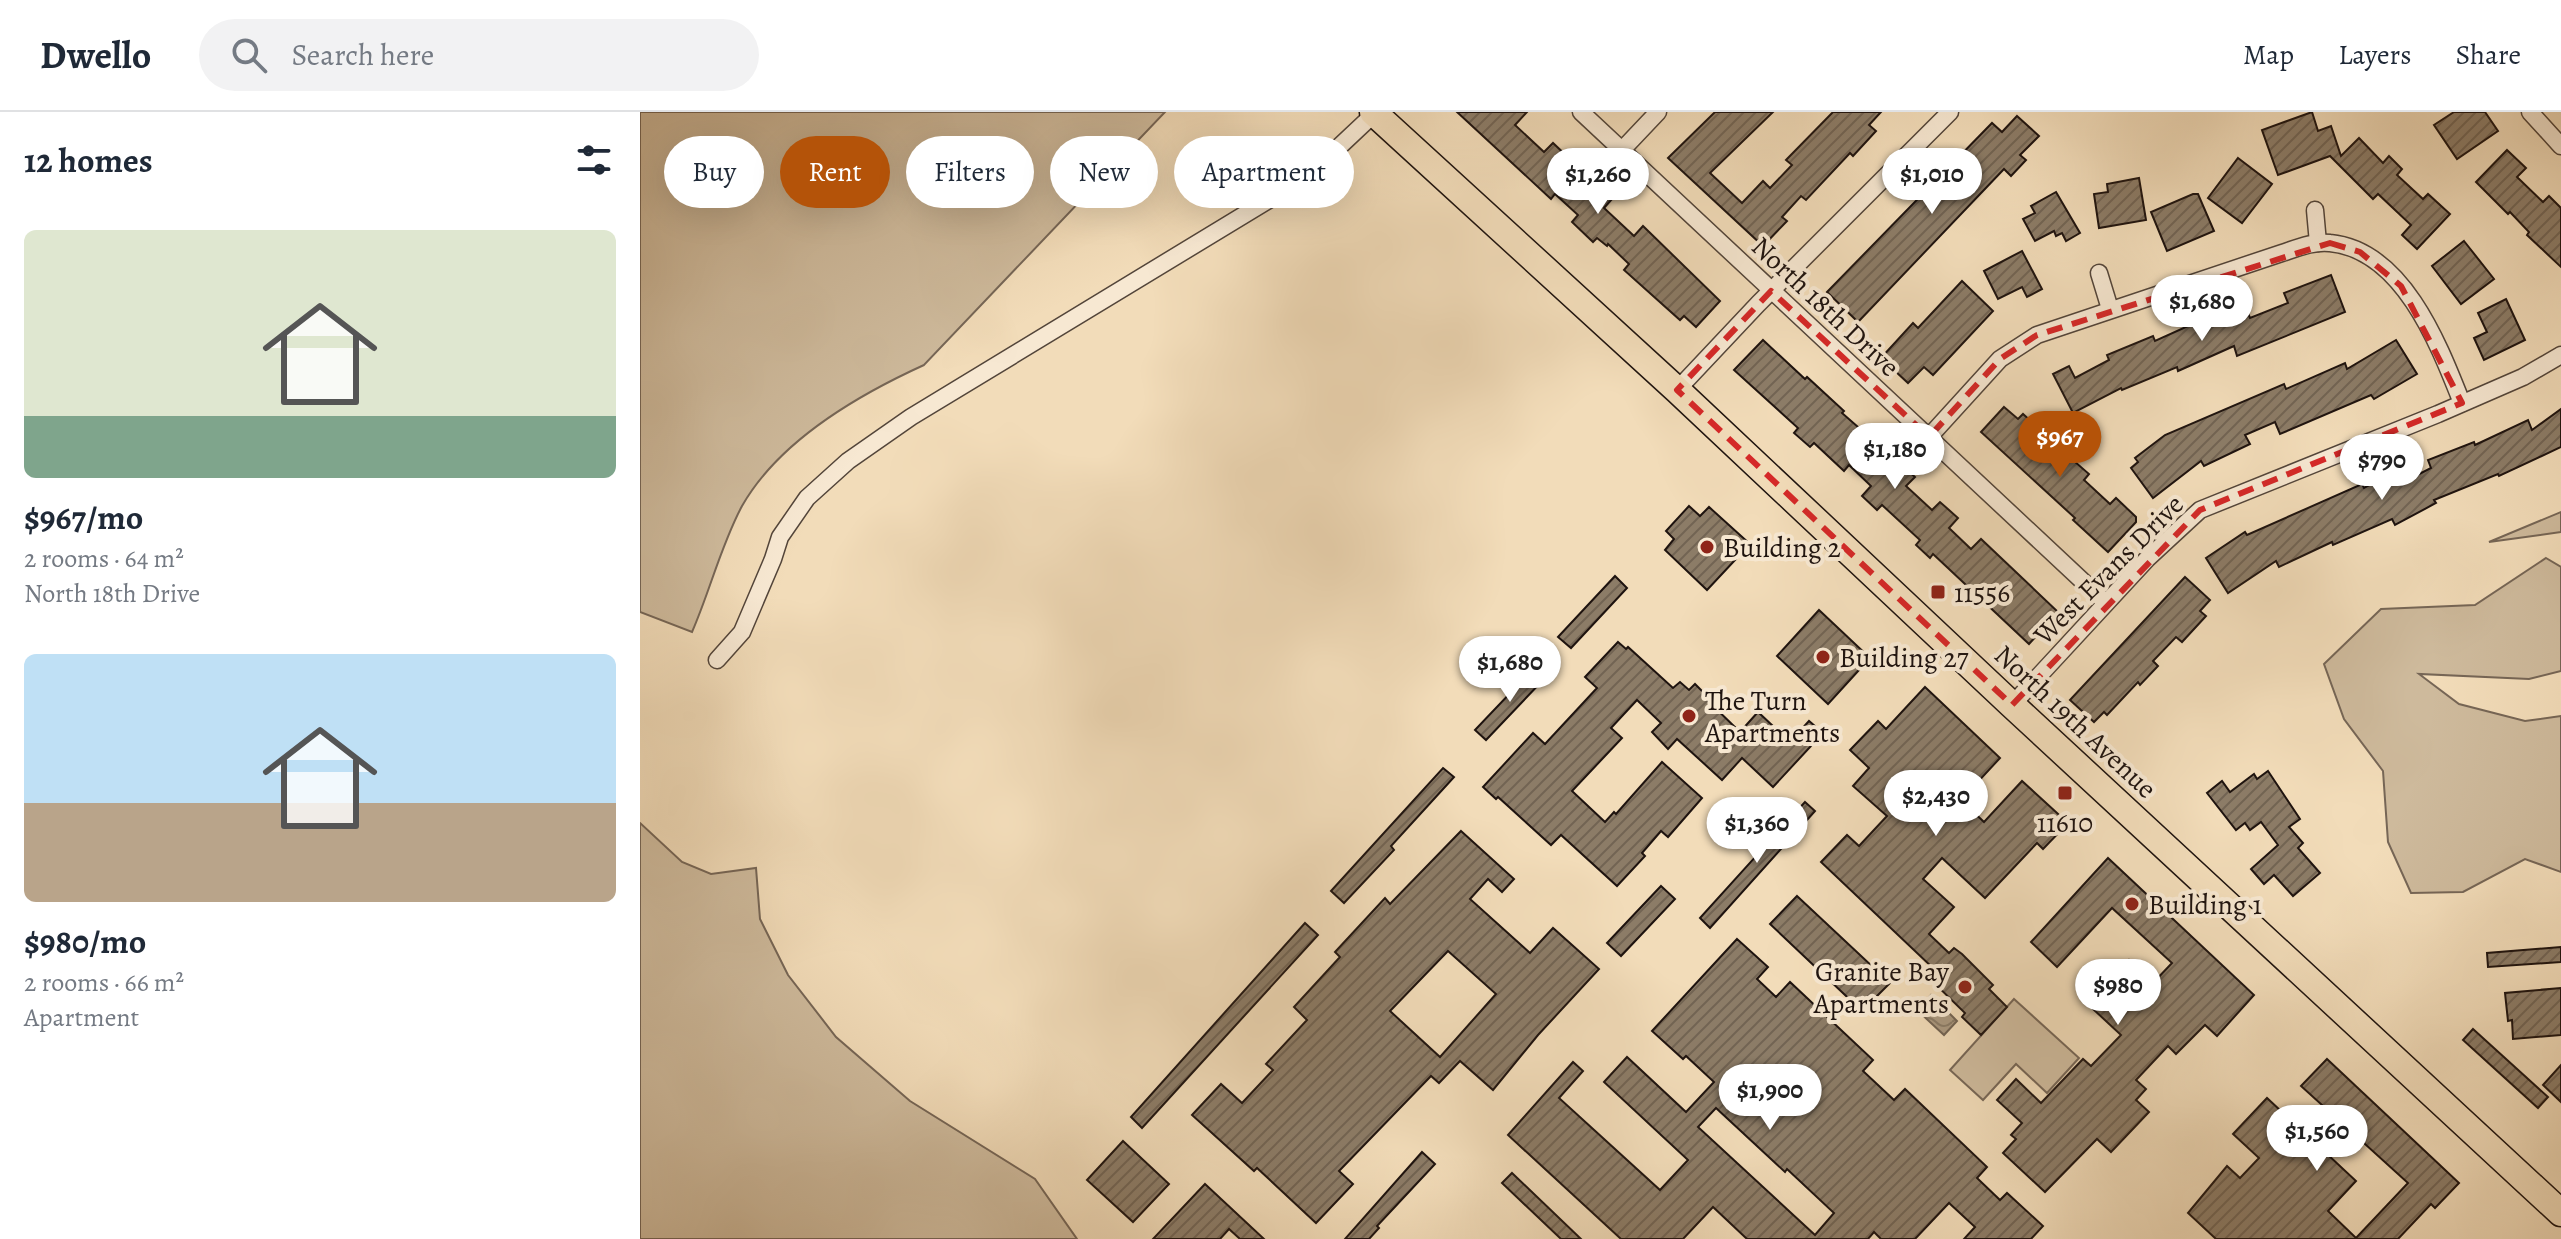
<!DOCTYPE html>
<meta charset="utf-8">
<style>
:root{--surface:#fff;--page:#f2f2f3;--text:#1f2937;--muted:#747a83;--line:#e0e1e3;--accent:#b45309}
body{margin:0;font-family:Alegreya,serif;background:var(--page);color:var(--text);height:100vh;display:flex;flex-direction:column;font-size:30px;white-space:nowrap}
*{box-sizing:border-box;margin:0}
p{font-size:26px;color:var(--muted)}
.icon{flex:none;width:44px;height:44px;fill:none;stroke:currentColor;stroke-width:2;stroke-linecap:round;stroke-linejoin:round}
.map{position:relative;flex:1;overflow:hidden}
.side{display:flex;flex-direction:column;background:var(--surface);width:640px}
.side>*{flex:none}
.top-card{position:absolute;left:24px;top:24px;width:760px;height:72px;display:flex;gap:16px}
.price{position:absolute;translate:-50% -68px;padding:0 18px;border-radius:28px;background:#fff;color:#222;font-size:26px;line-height:52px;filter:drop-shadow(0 2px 4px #0008)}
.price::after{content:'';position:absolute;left:50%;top:48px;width:24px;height:18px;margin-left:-12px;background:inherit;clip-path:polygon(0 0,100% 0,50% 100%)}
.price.on{background:var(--accent);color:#fff}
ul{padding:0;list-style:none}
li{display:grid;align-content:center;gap:16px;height:424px;padding:0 24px}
li span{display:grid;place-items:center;height:248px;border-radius:12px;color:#555}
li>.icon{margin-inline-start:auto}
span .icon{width:144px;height:144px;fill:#fffc;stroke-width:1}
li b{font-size:34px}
h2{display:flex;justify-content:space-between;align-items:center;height:96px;padding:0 24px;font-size:34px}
.pill{padding:0 28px;border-radius:36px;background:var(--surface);box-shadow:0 8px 32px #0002;font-size:28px;line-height:72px}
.pill.on{background:var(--accent);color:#fff}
header{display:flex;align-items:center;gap:48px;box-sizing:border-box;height:112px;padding:0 40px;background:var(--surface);border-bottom:2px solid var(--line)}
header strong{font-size:38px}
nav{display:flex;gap:44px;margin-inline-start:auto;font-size:28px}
.search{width:560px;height:72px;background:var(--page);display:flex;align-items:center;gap:20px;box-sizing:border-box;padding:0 28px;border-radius:44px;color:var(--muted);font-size:30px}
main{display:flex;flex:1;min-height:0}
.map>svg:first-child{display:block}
.grass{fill:#ceba9c;stroke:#766656;stroke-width:2}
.water{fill:url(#water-waves);stroke:#726352;stroke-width:2}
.building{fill:url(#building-hatch);stroke:#1e130f;stroke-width:2;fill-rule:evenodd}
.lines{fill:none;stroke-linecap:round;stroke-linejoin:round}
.street-casing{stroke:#53453a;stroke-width:19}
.primary-casing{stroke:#1e130f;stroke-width:29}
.street{stroke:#f7e8d2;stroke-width:16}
.primary{stroke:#f2dcb9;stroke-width:26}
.marked{fill:none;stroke:#d62828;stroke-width:6;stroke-dasharray:16 10;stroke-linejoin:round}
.poi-dot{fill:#8f2418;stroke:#f7e8d2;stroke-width:3}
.labels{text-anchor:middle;stroke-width:8;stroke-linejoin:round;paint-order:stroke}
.street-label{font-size:28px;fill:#1e130f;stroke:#f7e8d2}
.poi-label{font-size:28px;fill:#1e130f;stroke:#f7e8d2;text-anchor:start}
</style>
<header>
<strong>Dwello</strong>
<div class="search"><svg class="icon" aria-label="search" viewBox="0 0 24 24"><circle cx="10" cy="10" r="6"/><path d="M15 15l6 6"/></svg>Search here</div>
<nav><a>Map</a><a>Layers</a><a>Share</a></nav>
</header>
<main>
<section class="side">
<h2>12 homes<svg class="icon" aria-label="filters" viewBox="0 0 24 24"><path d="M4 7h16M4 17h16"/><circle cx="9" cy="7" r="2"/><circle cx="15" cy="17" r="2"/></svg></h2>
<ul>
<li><span style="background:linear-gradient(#dfe7d0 75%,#7fa58c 0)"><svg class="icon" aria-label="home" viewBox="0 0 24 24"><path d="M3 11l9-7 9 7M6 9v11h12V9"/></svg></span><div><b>$967/mo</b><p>2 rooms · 64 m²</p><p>North 18th Drive</p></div></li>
<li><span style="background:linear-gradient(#bfe0f5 60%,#b9a48a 0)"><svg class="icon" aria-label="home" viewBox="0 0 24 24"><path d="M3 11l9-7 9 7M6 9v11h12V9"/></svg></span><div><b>$980/mo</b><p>2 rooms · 66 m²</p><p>Apartment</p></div></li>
</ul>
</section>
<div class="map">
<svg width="1921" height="1127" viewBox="0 0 1921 1127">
<defs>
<pattern id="water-waves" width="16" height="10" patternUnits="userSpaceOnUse" patternTransform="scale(2)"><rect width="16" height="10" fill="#aa987f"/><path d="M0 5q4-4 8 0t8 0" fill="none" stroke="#8a7b66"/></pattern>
<pattern id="building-hatch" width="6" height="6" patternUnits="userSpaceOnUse" patternTransform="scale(2)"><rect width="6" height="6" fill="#8c7c67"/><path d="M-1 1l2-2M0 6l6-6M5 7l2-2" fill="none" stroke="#726453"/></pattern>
</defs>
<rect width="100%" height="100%" fill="#f2dcb9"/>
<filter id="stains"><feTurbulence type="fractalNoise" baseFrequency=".0025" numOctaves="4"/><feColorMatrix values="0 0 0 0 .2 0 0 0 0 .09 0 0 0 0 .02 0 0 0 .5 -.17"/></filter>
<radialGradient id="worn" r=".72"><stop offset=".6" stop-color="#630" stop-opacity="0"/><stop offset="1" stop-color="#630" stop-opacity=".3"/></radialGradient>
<g class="grass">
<path d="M 0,0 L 525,0 L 284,253 C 218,283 139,329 102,394 C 81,433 70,479 52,520 L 0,500 Z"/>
<polygon points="1921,400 1921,420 1849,430"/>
<polygon points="1906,446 1921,455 1921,559 1889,567 1779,562 1819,592 1885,609 1921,604 1921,760 1885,747 1823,780 1771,781 1748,730 1743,659 1704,607 1684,552 1741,497 1835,493"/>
<polygon points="0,711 42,750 71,762 116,756 120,807 148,863 196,925 270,989 395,1067 437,1127 0,1127"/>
<polygon points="1374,887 1439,946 1407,981 1376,952 1343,988 1310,958"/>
</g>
<polygon class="water" points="1291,883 1317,909 1304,923 1277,898"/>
<g class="building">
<polygon points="817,0 887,0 875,13 904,40 913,31 972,87 964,96 994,124 1003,114 1080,189 1056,215 1044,204 1040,208 984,158 989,152 968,132 967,134 957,126 953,130 932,110 938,103 915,82 911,87"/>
<polygon points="1075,0 1133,0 1070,61 1102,91 1123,69 1130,76 1152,53 1146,48 1193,0 1241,0 1229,13 1236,19 1213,44 1210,41 1166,88 1161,84 1142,105 1147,109 1123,134 1028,46"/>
<polygon points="1672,0 1678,19 1691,14 1701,44 1719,26 1743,51 1749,44 1762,57 1757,63 1783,87 1788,82 1810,102 1777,137 1762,123 1771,113 1738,82 1733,87 1690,44 1638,63 1622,18"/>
<polygon points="1814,0 1845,0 1858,19 1817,47 1794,13"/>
<polygon points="1377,4 1399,24 1380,43 1386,48 1371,64 1364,57 1218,210 1187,180 1352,11 1362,20"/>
<polygon points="1867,38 1886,56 1877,65 1903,90 1909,84 1921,96 1921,155 1887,123 1889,120 1870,100 1868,102 1836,70"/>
<polygon points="1598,46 1632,72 1602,111 1568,86"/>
<polygon points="1499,66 1506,108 1459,116 1454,82 1468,80 1467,72"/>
<polygon points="1416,80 1440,121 1426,129 1422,121 1416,124 1414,119 1395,129 1383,107 1395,101 1391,94"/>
<polygon points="1553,82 1558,82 1574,119 1527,139 1511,100"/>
<polygon points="1824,129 1854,167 1821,192 1792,154"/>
<polygon points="1382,139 1402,177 1387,185 1382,175 1358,187 1344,159"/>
<polygon points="1691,163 1705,200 1597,244 1594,234 1538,259 1537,255 1482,278 1481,276 1433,301 1413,262 1429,254 1435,266 1469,248 1467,243 1513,224 1515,229 1568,205 1570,208 1605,194 1610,206 1648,191 1644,181"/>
<polygon points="1322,169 1353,199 1293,263 1284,255 1268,271 1241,246 1273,211 1278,216"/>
<polygon points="1866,187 1885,228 1844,248 1834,226 1847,220 1838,201"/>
<polygon points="1123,228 1165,267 1167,265 1204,299 1202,301 1275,365 1266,374 1292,398 1300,390 1318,406 1309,416 1331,437 1341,427 1418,500 1389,532 1293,442 1290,446 1276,433 1280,428 1242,393 1237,398 1222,384 1231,374 1209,353 1204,359 1174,331 1170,335 1154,321 1158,316 1094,258"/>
<polygon points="1756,228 1777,262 1734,287 1731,283 1640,322 1635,310 1605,323 1610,332 1564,354 1561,349 1513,386 1491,356 1498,350 1495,346 1525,323 1644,272 1646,277 1705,251 1707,257"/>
<polygon points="1364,295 1378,307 1383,302 1405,322 1399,328 1421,347 1426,342 1449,362 1444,368 1470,392 1476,386 1496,405 1496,410 1468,440 1433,408 1435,406 1341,320"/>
<polygon points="1921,297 1921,335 1859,364 1858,362 1794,388 1796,391 1755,413 1752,407 1693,433 1692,430 1639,455 1636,449 1588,481 1566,446 1605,420 1607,423 1722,372 1724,376 1756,359 1762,371 1791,356 1788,348 1834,330 1835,333 1888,308 1892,318"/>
<polygon points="1049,394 1060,404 1069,395 1110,432 1067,478 1025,438 1034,427 1026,419"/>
<polygon points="975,464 987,476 931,536 918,525"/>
<polygon points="1545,465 1570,488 1560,499 1566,504 1542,530 1536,525 1513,549 1518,554 1500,573 1498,570 1467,603 1464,600 1454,610 1430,588"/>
<polygon points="1179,498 1230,546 1188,592 1137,544"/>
<polygon points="978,530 986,537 988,535 1033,576 1040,570 1049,578 1055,572 1067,584 1065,586 1100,620 1118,600 1150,630 1169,609 1183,621 1133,675 1102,646 1082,668 1037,627 1028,637 1012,620 1021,611 997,588 971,616 982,626 932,679 965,710 974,700 976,702 1022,650 1062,686 1028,725 1021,719 1002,741 1005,744 977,774 921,723 911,733 858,685 856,687 843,675 893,621 905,632 957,576 945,565"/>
<polygon points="893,557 904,567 846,628 835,618"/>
<polygon points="1285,575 1360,646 1321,688 1344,710 1382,669 1428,711 1403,737 1397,731 1345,786 1302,746 1283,767 1314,795 1289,822 1309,841 1314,836 1322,842 1353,873 1349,877 1367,895 1341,923 1322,905 1325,901 1287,864 1294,857 1181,750 1207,723 1219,734 1247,704 1213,674 1229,656 1210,638 1238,609 1246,617"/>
<polygon points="803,656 814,665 751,734 754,738 704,791 691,779"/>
<polygon points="1628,659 1660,707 1649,715 1663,731 1658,736 1680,761 1653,784 1634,763 1624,772 1611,757 1638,733 1621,710 1610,718 1605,711 1596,718 1567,681 1582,669 1590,680 1614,662 1617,667"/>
<polygon points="1165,690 1175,699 1070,816 1060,806"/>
<path d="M 821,719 L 874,767 L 862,780 L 848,767 L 830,787 L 890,841 L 913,816 L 959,857 L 898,923 L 853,978 L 820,949 L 799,971 L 791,964 L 699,1059 L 713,1072 L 676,1111 L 617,1056 L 614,1059 L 552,1003 L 581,972 L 602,991 L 633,958 L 626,952 L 667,908 L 654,895 L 700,845 L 695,840 L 745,786 L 750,792 ZM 808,839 L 856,882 L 800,945 L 750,899 Z"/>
<polygon points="1468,746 1614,883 1577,924 1565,913 1536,942 1528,934 1496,968 1506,977 1496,988 1509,1000 1471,1040 1457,1027 1405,1080 1363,1041 1376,1027 1371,1023 1382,1011 1357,988 1376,967 1401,991 1443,947 1451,954 1481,923 1439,884 1449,873 1458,882 1489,848 1513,871 1532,851 1472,796 1417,855 1391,830"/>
<polygon points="1021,774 1035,787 981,844 967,831"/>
<polygon points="1157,784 1250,871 1222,899 1130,812"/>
<polygon points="665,811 678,823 502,1016 491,1005"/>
<path d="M 1097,827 L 1128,855 L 1117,867 L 1136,885 L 1150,870 L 1233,948 L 1223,959 L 1254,988 L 1265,977 L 1347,1055 L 1337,1066 L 1360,1088 L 1367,1081 L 1403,1114 L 1391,1127 L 1324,1127 L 1335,1115 L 1309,1091 L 1275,1127 L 1241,1127 L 1234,1120 L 1228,1127 L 1107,1127 L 1073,1095 L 1043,1127 L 981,1127 L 868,1023 L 933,950 L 943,959 L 919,986 L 1020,1078 L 1048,1048 L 964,970 L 987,945 L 1046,1000 L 1074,970 L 1046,944 L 1043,947 L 1012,919 ZM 1076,996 L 1145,1060 L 1147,1057 L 1194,1101 L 1175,1123 L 1058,1015 Z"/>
<polygon points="1921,835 1921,850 1848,855 1847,841"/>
<polygon points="1921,876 1921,923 1873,927 1872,908 1868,909 1865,881"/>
<polygon points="1833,917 1908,985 1898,996 1823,928"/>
<polygon points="1687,947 1819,1071 1795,1096 1791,1092 1758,1127 1576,1127 1548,1101 1587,1054 1600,1066 1619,1046 1593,1022 1627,986 1716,1069 1688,1099 1716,1126 1768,1071 1661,974"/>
<polygon points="1921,953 1921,990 1903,973"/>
<polygon points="483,1029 529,1072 493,1110 447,1068"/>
<polygon points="782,1040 795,1052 737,1114 739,1116 729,1127 705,1127"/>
<polygon points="872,1061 941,1127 921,1127 862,1071"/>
<polygon points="565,1072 624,1127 600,1127 589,1117 580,1127 513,1127"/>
</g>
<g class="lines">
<defs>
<g id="street">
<polyline points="941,0 1466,491"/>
<polyline points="1890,0 1921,34"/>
<polyline points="982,38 1018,0"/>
<polyline points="1675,98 1678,131"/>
<polyline points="1459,161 1470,197"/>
<polyline points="1037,278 1118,192 1310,0"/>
<path d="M 1289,325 L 1360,247 L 1397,223 L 1642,141 C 1657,136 1674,129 1690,131 C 1763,138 1799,233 1822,291"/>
<polyline points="77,548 102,520 133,447 140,425 167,386 208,349 271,305 668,64 735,1"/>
<polyline points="1372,593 1507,447 1560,398 1798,302 1883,265 1921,243"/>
</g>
<polyline id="primary" points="733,0 1037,278 1372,593 1921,1101"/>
</defs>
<use href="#street" class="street-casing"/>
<use href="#primary" class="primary-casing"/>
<use href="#street" class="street"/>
<use href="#primary" class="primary"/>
</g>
<path class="marked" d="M 1690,131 L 1720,140 L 1761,174 L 1822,291 L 1560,398 L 1372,593 L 1037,278 L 1131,179 L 1289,325 L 1360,247 L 1397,223 Z"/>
<g class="poi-dot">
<circle cx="1067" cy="435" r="8"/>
<rect x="1290" y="472" width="16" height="16" rx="4"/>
<circle cx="1183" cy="545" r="8"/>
<circle cx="1049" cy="604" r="8"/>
<rect x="1417" y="673" width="16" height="16" rx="4"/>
<circle cx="1492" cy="792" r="8"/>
<circle cx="1325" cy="875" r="8"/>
</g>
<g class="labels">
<g class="street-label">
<text transform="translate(1186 194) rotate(43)" y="10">North 18th Drive</text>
<text transform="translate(1468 457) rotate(-45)" y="10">West Evans Drive</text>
<text transform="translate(1436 609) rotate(43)" y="10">North 19th Avenue</text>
</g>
<g class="poi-label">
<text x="1083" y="445">Building 2</text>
<text x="1314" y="490">11556</text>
<text x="1199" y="555">Building 27</text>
<text x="1065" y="598">The Turn<tspan x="1065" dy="32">Apartments</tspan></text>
<text x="1425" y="720" text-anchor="middle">11610</text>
<text x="1508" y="802">Building 1</text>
<text x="1309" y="869" text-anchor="end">Granite Bay<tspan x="1309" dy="32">Apartments</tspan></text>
</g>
</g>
<rect width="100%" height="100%" filter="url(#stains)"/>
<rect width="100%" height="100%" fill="url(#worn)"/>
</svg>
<b class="price" style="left:958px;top:104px">$1,260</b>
<b class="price" style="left:1292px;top:104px">$1,010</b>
<b class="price" style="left:1562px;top:231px">$1,680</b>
<b class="price on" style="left:1420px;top:367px">$967</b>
<b class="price" style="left:1255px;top:379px">$1,180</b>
<b class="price" style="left:1742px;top:390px">$790</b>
<b class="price" style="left:870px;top:592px">$1,680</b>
<b class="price" style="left:1296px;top:726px">$2,430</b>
<b class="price" style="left:1117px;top:753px">$1,360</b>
<b class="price" style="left:1478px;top:915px">$980</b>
<b class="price" style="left:1130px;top:1020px">$1,900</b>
<b class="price" style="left:1677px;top:1061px">$1,560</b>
<div class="top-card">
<a class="pill">Buy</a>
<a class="pill on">Rent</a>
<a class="pill">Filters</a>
<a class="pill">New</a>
<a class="pill">Apartment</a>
</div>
</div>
</main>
